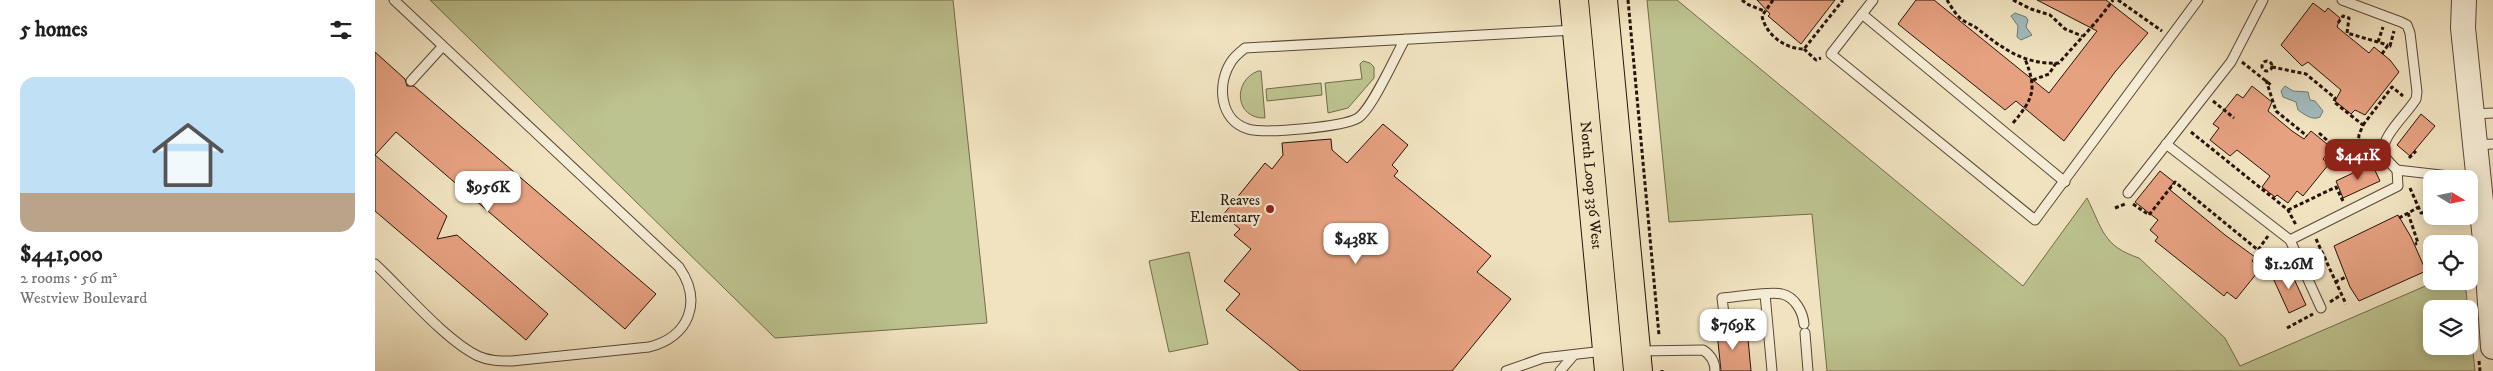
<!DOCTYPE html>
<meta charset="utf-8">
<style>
:root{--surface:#fff;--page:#f6f6f6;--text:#202124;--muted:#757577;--accent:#8f2418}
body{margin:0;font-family:"IM FELL DW Pica",serif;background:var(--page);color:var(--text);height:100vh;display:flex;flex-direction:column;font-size:19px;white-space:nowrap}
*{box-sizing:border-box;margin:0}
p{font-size:16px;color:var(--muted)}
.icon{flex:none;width:28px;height:28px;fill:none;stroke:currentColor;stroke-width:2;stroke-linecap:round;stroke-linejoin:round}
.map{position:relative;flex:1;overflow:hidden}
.drawer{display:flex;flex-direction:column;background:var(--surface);width:375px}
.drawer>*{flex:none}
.needle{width:32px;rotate:100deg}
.fabs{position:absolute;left:2048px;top:170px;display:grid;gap:10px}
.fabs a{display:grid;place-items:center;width:55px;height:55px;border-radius:10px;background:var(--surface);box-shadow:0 2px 12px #0003;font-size:25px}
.price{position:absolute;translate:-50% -42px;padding:0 11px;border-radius:10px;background:#fff;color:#222;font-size:16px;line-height:32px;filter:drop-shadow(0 1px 2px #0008)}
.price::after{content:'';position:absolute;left:50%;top:30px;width:15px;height:11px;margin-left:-8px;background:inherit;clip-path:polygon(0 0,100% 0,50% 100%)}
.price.on{background:var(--accent);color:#fff}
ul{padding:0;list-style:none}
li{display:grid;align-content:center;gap:10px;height:265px;padding:0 20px}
li span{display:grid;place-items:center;height:155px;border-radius:15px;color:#555}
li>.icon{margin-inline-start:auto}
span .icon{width:90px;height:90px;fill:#fffc;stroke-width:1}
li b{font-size:21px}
h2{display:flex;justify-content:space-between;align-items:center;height:60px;padding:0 20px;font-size:21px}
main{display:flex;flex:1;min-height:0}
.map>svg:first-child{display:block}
.green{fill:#bdc390;stroke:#736b4c}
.water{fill:#a1bbbe;stroke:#717876}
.building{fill:#e6a181;stroke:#291309}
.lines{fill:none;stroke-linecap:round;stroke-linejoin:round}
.service-casing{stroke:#5b4737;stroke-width:11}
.tertiary-casing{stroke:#5b4737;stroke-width:26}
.primary-casing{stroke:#291309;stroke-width:30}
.path{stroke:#291309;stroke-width:3;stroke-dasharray:4 2.5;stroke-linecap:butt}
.service{stroke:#f6edd6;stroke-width:9}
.tertiary{stroke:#f6edd6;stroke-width:24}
.primary{stroke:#f1e3c0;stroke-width:28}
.poi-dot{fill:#8f2418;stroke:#f6edd6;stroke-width:2}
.labels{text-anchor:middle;stroke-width:4.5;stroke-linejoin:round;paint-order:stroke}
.street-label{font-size:15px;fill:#291309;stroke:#f6edd6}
.poi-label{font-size:15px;fill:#291309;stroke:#f6edd6;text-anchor:end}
</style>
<main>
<section class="drawer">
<h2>5 homes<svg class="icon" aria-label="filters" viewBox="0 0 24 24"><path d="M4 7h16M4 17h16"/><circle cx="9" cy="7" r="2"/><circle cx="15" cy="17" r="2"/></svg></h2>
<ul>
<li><span style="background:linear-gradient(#bfe0f5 75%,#b9a48a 0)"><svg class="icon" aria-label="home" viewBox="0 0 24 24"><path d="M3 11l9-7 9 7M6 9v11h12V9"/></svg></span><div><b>$441,000</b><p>2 rooms · 56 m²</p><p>Westview Boulevard</p></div></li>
</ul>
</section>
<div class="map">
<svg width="2118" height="371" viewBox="0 0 2118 371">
<rect width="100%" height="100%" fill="#f1e3c0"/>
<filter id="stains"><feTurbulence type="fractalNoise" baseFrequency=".004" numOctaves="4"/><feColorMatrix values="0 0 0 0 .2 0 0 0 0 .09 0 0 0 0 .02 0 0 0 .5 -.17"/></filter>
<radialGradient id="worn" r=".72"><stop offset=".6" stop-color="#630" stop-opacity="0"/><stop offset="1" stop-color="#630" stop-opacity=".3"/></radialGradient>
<g class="green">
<polygon points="55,0 578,0 612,323 400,338"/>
<path d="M 1272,0 L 1302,0 L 1648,286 L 1712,198 C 1728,230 1728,246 1764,258 L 1850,338 L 1865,366 L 2062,281 L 2090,281 L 2093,309 L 2056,309 L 2056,346 L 2094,346 L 2094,314 L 2100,371 L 1452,371 L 1437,214 L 1294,222 Z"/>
<polygon points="988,61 995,63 999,67 999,78 973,108 953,113 950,83 987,79 985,64"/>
<path d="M 883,71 L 886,71 L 890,118 C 860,119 857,81 883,71 Z"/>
<polygon points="946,83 947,95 892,101 891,89"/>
<polygon points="814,252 833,344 794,352 774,261"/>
</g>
<g class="water">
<polygon points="1640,13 1651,17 1653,20 1651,27 1657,35 1646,40 1642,37 1643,26 1636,16"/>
<path d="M 1910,86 L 1918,91 L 1933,92 L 1935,100 L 1940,101 L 1948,111 L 1945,117 C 1937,121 1929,114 1923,110 L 1921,102 L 1908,97 L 1906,91 Z"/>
</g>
<g class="building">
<polygon points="1382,0 1460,0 1426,44 1393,16 1395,14"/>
<polygon points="1541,0 1559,0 1674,93 1722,31 1662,0 1731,0 1773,33 1740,72 1689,141 1641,101 1630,110 1523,24"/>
<polygon points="1938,3 1950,12 1953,8 1965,18 1962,27 1994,53 1999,47 2015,60 2024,72 1990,115 1980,110 1976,114 1960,101 1966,90 1933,62 1927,66 1906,45"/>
<polygon points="0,52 30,79 32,86 39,86 281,294 250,329 21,132 0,155 72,216 62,239 82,235 173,314 151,340 0,211"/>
<polygon points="1877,86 1897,102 1893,111 1917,131 1929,139 1936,131 1957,148 1948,159 1954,164 1945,175 1928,196 1922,191 1913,203 1902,195 1900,197 1887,187 1895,176 1862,150 1855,156 1835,140 1844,128 1838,124 1862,94 1868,98"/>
<polygon points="2046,114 2060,126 2035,156 2022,145"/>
<polygon points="1008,124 1033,145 1017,165 1023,171 1019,176 1116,256 1102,272 1136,299 1077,371 925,371 851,310 865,294 849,281 876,249 859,235 865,229 848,215 890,163 897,169 908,155 907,143 956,139 957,150 972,163"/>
<polygon points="1997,164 2005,181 1968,198 1961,181"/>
<polygon points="1785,171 1799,182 1794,189 1850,235 1880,257 1877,261 1886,268 1861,299 1852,292 1849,296 1780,241 1783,237 1775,230 1783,220 1760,202"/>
<polygon points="2023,215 2036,237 2051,271 1984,301 1975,287 1959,246"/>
<polygon points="1914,268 1931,305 1914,313 1897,276"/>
<polygon points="1356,322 1360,340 1373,339 1376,371 1346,371 1341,323 1350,328 1354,327"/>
</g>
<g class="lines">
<defs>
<g id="service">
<polyline points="1498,0 1456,54 1660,220 1823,0"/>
<path d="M 1967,0 L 2026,22 L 2032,25 L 2035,33 L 2042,92 L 2041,99 C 2033,113 2004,138 2009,154 C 2011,160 2018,166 2022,170"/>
<polyline points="1487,14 1690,182"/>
<path d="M 1030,39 C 1020,57 997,109 983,118 C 968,127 890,134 873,129 C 844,120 842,84 856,62 C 859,57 865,52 870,48 L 1199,30"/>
<polyline points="36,81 67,47"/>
<polyline points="2098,114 2118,113"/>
<polyline points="1791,144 1915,240 1946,308"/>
<polyline points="2101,145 2118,144"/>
<polyline points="1753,193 1856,62 1888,0"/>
<polyline points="1915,240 2023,186 2022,170 2101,179"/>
<path d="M 0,264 C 28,290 70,340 103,356 C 114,361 125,361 137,361 L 274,347 C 314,337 328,302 304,267 L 19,0"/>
<polyline points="1390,294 1397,371"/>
<path d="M 1350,322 L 1347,298 C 1361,297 1396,291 1407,294 C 1420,297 1428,312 1429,324"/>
<polyline points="1430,333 1433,371"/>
<path d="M 1265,351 L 1328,350 C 1336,355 1340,361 1340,371"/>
<polyline points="1131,371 1168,358 1229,351"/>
<polyline points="1185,371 1198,356"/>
</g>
<polyline id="tertiary" points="2089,0 2088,28 2112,259 2118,347"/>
<g id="primary">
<path id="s1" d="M 1199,0 L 1234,371"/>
<polyline points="1228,0 1263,371"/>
</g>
</defs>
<use href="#service" class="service-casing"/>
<use href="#tertiary" class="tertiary-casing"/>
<use href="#primary" class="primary-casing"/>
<g class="path">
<polyline points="1253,0 1284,335"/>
<polyline points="1367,0 1372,4 1389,11"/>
<path d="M 1398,0 L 1387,16 C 1391,35 1410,49 1429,49 L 1468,0"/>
<path d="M 1572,0 C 1576,6 1580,14 1586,19 C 1591,23 1598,25 1603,29 C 1628,49 1650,65 1684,63 C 1702,42 1722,23 1738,0"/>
<polyline points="1638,0 1656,9 1675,15 1690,29 1707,36"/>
<polyline points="1743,0 1787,31"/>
<polyline points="1963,23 1968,16 1974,18 1972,33 2013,45"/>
<polyline points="2003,42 2008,27"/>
<polyline points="1429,49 1441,60 1446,58"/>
<polyline points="2007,54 2013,45 2015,46 2019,31"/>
<circle cx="1892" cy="66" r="5"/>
<polyline points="1867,62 1896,85"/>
<polyline points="1897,67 1931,74 1960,98 1959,102 1988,125 1984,135 1982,154 1997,153"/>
<polyline points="1658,80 1674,74 1681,63"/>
<polyline points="1891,80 1901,111 1932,136"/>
<polyline points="1838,101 1859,118"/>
<path d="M 1638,123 C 1659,98 1662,89 1650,59"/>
<polyline points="1988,125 2017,87 2028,96"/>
<polyline points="1816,132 1913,210 1921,225"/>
<polyline points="1944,133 1963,150 1982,154"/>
<polyline points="2034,158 2041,151"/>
<polyline points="2035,188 2046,213 2056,211"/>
<polyline points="1758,204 1774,215 1800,182 1883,250 1893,236"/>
<polyline points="1740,208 1750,204"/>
<polyline points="1913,210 1961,187 1968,201"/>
<polyline points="2033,213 2043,243 2040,244"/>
<polyline points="2024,218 2044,207"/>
<polyline points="1941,239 1971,304"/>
<polyline points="1960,282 1971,277"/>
<polyline points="1955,302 1966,295"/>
<polyline points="1912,328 1938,314"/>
<polyline points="2104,361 2105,371"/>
<polyline points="1287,370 1287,371"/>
</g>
<use href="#service" class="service"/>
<use href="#tertiary" class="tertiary"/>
<use href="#primary" class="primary"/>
</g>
<circle class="poi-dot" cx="895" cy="209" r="5"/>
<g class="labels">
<g class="street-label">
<text dy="5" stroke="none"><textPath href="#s1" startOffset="186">North Loop 336 West</textPath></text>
</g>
<g class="poi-label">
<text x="885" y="205">Reaves<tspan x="885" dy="17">Elementary</tspan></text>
</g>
</g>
<rect width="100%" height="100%" filter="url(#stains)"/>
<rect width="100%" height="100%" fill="url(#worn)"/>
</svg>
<div class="fabs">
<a><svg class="needle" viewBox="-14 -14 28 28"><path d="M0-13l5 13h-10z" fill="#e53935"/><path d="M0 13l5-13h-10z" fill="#757577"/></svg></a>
<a><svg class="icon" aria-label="locate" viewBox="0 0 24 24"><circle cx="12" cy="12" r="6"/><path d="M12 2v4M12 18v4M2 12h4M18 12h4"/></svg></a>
<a><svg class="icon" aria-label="layers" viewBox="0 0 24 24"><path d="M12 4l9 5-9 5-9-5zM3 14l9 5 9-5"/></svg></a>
</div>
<b class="price on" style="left:1983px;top:181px">$441K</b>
<b class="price" style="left:113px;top:213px">$956K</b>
<b class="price" style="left:981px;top:265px">$438K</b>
<b class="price" style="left:1914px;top:290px">$1.26M</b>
<b class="price" style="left:1358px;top:351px">$769K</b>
</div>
</main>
